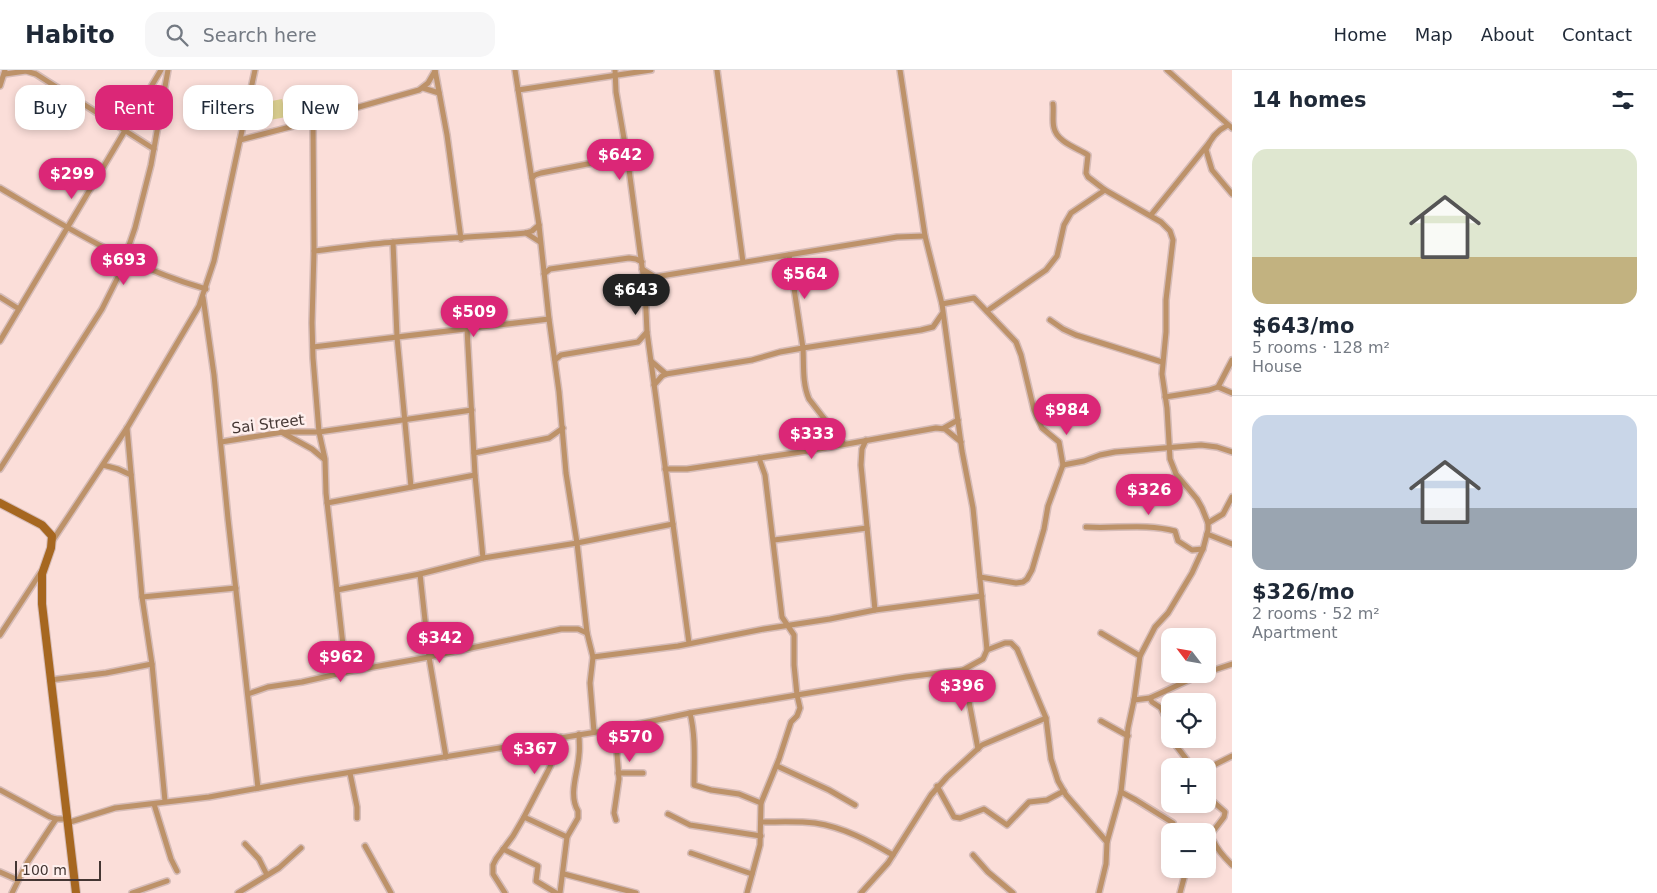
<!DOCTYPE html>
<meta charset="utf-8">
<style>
:root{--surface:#fff;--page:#f6f6f7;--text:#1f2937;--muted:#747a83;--line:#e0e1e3;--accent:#db2777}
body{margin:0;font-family:"DejaVu Sans",sans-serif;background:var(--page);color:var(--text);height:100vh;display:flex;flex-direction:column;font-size:19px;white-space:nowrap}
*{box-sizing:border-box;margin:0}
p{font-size:16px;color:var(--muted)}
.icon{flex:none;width:28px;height:28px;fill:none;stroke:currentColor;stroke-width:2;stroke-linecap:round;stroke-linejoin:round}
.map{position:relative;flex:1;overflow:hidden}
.drawer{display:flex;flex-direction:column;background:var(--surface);width:425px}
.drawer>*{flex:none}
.hud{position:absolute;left:15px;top:15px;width:475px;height:45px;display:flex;gap:10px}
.needle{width:32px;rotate:301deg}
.controls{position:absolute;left:1161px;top:558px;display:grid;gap:10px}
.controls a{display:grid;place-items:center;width:55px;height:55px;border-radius:10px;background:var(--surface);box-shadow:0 2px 8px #0003;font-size:25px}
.scale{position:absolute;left:15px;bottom:12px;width:86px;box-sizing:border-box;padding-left:5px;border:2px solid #443633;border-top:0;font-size:14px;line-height:18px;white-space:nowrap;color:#443633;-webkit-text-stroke:4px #feefed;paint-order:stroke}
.price{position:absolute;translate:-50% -42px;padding:0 11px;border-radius:18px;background:var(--accent);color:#fff;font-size:16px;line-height:32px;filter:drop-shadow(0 1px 2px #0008)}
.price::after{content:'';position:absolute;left:50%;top:30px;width:15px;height:11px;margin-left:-8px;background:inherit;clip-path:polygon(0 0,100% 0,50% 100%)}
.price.current{background:#222;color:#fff}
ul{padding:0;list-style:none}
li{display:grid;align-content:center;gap:10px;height:265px;padding:0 20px}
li+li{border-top:1px solid var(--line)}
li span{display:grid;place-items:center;height:155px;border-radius:15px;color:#555}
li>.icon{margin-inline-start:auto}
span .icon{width:90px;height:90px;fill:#fffc;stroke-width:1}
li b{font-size:21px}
h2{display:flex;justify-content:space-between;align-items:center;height:60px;padding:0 20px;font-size:21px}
.pill{padding:0 18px;border-radius:15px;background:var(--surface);box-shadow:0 2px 8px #0003;font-size:18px;line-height:45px}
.pill.current{background:var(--accent);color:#fff}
header{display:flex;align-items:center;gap:30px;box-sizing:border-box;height:70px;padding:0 25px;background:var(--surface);border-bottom:1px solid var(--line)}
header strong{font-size:24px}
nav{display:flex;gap:28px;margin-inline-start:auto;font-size:18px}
.search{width:350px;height:45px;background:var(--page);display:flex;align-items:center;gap:12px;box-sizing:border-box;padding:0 18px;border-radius:15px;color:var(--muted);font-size:19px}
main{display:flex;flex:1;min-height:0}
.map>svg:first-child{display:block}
.green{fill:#dfd393}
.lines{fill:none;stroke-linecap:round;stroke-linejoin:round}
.street-casing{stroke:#d6bcb8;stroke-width:8}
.secondary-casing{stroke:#d6bcb8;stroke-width:10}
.street{stroke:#bd9269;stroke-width:5}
.secondary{stroke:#a66720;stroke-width:8}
.labels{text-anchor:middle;stroke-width:5;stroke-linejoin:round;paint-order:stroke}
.street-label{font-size:15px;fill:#443633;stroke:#feefed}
</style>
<header>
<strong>Habito</strong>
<div class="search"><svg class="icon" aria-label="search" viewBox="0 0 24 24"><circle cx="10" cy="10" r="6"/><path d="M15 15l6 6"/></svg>Search here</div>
<nav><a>Home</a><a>Map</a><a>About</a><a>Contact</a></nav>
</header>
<main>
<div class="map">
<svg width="1232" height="823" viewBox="0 0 1232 823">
<rect width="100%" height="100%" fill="#fbded9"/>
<polygon class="green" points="282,29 286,47 259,52 256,34"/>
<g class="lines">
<defs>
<g id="street">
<polyline points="435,0 447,65 461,169"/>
<polyline points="515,0 539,155 549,249 559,322 566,403 577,473 587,563 593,587 590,613 594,662"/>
<polyline points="615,0 616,22 628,92 645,219"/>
<polyline points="717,0 743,192"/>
<polyline points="1167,0 1232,58"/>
<polyline points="5,4 26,1 36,4 154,79"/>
<polyline points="0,16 5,0"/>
<polyline points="423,18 439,23"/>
<polyline points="518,20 651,0"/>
<path d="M 1053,34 C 1054,42 1052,51 1054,58 C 1057,72 1077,78 1088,85 L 1086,103 L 1088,107 L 1105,120"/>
<polyline points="313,51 314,181 312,253 313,288 319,362 325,389 326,423 346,602"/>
<path d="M 1228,55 C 1218,60 1210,69 1206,80 L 1212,100 L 1232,124"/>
<polyline points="240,70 313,51 341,42 419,20 428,13 435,1"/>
<polyline points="532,108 535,105 541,103 613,89 628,92"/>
<path d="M 0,118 C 66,157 131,198 206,219"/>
<polyline points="1151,145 1209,73"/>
<polyline points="526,163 540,172"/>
<polyline points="393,172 397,267 411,417"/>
<path d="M 314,181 C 341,178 368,174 395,172 C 438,168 482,167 526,163 L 532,161 L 539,155"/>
<polyline points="789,185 803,278 921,260 933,257 942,244"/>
<polyline points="642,199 655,207"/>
<polyline points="544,204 550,199 629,188 636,189 642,192"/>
<polyline points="0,227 19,239"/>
<polyline points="203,227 214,305 228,449 258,718"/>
<polyline points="942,234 974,228 1016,272 1021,285 1034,340 1042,358 1059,372 1063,395 1048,436 1044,459 1032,500 1027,509 1023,512 1016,513 980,507"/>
<polyline points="987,241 1046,200 1057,186 1064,155 1071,143 1105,120 1161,152 1170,161 1173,170 1166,230 1166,262 1162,304 1167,338 1170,389 1176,404 1197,429 1202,438 1208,453 1208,460 1203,479 1192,503 1168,543 1155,557 1140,586 1134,630 1128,658 1121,722 1107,772"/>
<polyline points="1050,250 1063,259 1076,265 1162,292"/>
<polyline points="467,259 475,405 483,488"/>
<polyline points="0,271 161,0"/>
<polyline points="313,277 549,249"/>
<polyline points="555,290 561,285 638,272 647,262"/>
<polyline points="651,291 666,304"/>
<path d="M 654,315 L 662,306 L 666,304 L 752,290 L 780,282 L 803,278 C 804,295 802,313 809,329 L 844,374"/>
<polyline points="1218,317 1232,290"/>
<polyline points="1165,327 1209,320 1218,317 1232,323"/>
<polyline points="127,358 142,527 152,594 165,731"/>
<polyline points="944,358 958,350"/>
<polyline points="283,363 312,379 324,389"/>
<polyline points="866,370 862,379 861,395 875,540"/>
<polyline points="221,372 283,362 319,362 472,340"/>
<polyline points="474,383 549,368 563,358"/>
<polyline points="103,395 118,399 131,405"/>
<polyline points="1063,395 1084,391 1100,385 1115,382 1201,375 1217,377 1232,382"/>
<polyline points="0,399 102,239 118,207 135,158 151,95 168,0"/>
<polyline points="665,399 687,399 808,381 936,358 945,359 961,372"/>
<polyline points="327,433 475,405"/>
<polyline points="1208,453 1223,444 1232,427"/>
<path d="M 1086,457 C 1116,459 1145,453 1175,461 L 1178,471 L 1192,480 L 1203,479"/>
<polyline points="1207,464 1232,474"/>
<polyline points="53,470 127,358 199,236 214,191 255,0"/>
<polyline points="774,470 867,458"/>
<polyline points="420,504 429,587 446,687"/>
<polyline points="337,520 420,504 483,488 577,473 673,454"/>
<polyline points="142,527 236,518"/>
<polyline points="1101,563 1140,586"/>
<polyline points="0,565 41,502"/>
<polyline points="689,573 647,262 645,219 655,207 897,167 925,166"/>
<polyline points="987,580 1005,573 1011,573 1017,579 1046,648 1051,689 1058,711 1066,725 1107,772 1106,794 1099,823"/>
<polyline points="593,587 678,576 764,559 830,549 875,540 982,526"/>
<polyline points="963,600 978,679"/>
<polyline points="1208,602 1232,594"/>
<polyline points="50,610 106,603 152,594"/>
<polyline points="248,624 268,617 302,612 346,602 429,587 561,559 578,559 587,563"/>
<polyline points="1150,628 1152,632 1161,638 1170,657"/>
<polyline points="1134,630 1150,628 1202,604"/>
<path d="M 690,643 C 696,667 694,691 694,715 L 711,720 L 739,724 L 761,733"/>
<polyline points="1101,651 1128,666"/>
<polyline points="615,659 619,709 614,743 616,750"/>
<polyline points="1171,669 1187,690 1190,696"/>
<polyline points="777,696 829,720 855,735"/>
<polyline points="1208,698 1232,686"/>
<polyline points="350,703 357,737 357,748"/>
<polyline points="618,703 643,703"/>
<polyline points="937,716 954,747 960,748 984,739 1007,755 1029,732 1047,730 1064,721"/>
<polyline points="0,720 50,747 56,749 67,749"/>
<polyline points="1121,722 1136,730 1173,753"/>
<polyline points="1208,727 1225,742 1224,747 1208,768"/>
<polyline points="154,734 171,789 177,801"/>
<polyline points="668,744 690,755 761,766"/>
<polyline points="524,747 567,767"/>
<path d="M 761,752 C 779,752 798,751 815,753 C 843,757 869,771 893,785"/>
<polyline points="67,753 115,738 209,727 303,710 615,659 690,643 797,625 906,607 963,600 983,589 987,580 973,438 962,381 942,234 925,166 900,0"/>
<polyline points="245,774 259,789 267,805"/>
<path d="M 1208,775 L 1214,772 C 1218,781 1225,788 1232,795"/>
<polyline points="365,776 391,823"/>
<polyline points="503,779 538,796 536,811 556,823"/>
<polyline points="691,783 752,804"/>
<polyline points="973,785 988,802 1013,823"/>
<polyline points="0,802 18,810"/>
<polyline points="564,804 636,823"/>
<polyline points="12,823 27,793 56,749"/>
<polyline points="132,823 167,811"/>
<polyline points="238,823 279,798 301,778"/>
<polyline points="505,823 493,804 493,795 496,789 513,766 524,747 550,697 561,667"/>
<path d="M 560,823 L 567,767 L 578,748 L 578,741 C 568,724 578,703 579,685 C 580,678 579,671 579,664"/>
<polyline points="747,823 760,775 761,733 779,689 791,652 797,646 800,638 797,625 794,595 794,565 782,547 765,405 759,388"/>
<polyline points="861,823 888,793 931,725 947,707 982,675 1046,648"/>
<polyline points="1180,823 1184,808 1188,799"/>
</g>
<polyline id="secondary" points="0,433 42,455 52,466 51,478 42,504 42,534 76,823"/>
</defs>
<use href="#street" class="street-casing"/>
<use href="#secondary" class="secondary-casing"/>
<use href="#street" class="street"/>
<use href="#secondary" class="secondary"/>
</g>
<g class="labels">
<g class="street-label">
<text transform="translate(268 354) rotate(-7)" y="5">Sai Street</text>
</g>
</g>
</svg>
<div class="controls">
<a><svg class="needle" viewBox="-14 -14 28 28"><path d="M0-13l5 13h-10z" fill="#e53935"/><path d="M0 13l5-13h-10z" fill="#747a83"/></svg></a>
<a><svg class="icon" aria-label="locate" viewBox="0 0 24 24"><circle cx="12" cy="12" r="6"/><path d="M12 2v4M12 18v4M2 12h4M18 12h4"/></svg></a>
<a>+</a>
<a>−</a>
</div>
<div class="scale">100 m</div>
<b class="price" style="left:620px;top:111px">$642</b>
<b class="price" style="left:72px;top:130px">$299</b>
<b class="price" style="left:124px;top:216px">$693</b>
<b class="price" style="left:805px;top:230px">$564</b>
<b class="price current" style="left:636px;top:246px">$643</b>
<b class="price" style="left:474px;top:268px">$509</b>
<b class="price" style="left:1067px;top:366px">$984</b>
<b class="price" style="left:812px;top:390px">$333</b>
<b class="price" style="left:1149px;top:446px">$326</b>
<b class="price" style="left:440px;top:594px">$342</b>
<b class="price" style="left:341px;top:613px">$962</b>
<b class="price" style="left:962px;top:642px">$396</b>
<b class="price" style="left:630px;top:693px">$570</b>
<b class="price" style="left:535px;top:705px">$367</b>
<div class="hud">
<a class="pill">Buy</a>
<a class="pill current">Rent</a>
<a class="pill">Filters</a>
<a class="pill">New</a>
</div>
</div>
<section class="drawer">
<h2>14 homes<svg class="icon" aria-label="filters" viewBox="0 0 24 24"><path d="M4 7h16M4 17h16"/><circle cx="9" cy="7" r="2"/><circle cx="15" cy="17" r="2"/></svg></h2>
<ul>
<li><span style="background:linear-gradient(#dfe7d0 70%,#c2b280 0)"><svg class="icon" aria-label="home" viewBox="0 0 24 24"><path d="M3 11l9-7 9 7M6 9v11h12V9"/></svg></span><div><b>$643/mo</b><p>5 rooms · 128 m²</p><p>House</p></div></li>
<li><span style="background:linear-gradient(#c9d6e8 60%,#9aa5b1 0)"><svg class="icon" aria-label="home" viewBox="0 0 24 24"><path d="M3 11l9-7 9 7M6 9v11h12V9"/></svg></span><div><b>$326/mo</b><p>2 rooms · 52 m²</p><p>Apartment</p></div></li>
</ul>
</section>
</main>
